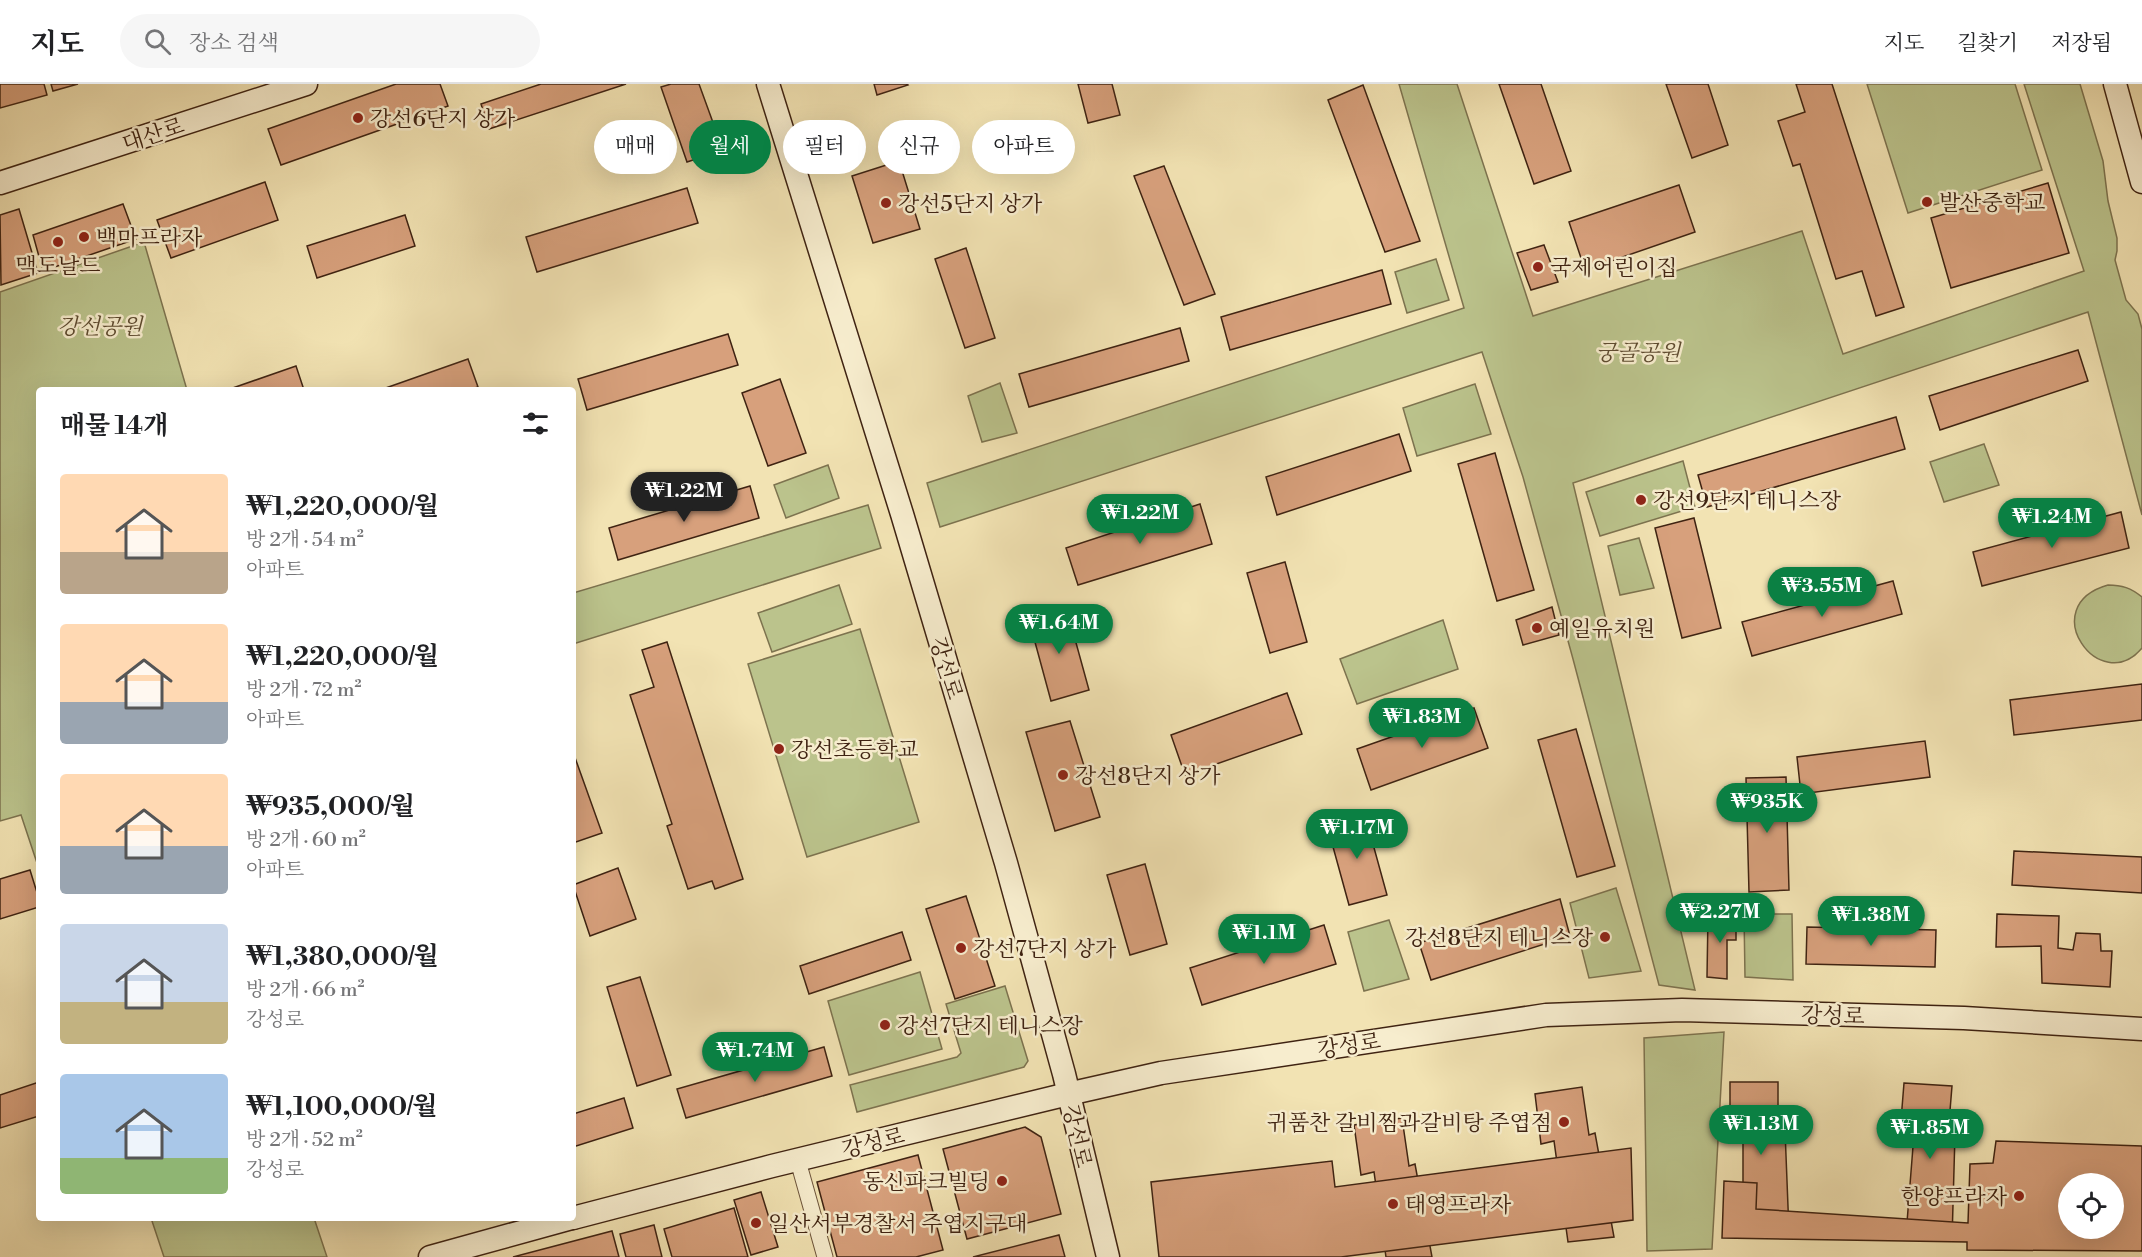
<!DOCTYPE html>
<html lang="ko">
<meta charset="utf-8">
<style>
:root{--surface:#fff;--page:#f6f6f6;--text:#202124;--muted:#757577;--line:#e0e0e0;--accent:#0b8043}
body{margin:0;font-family:"Libre Bodoni","Noto Serif KR",serif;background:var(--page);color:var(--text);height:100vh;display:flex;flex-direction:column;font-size:22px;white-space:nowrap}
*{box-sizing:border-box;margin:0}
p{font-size:20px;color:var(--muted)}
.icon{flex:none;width:33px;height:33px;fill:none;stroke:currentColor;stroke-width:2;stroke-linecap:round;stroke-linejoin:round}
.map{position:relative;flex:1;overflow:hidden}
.drawer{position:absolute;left:36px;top:303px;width:540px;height:834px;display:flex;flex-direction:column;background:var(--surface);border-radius:6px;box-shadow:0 6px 24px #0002}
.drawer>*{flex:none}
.guide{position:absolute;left:594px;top:36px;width:570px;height:54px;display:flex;gap:12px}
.fabs{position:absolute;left:2058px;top:1089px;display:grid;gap:12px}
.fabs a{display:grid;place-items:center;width:66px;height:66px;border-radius:50%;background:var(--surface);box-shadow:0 6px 24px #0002;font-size:30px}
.price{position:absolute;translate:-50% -51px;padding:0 14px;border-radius:21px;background:var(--accent);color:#fff;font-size:20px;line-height:39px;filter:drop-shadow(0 2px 3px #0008)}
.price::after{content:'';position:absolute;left:50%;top:36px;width:18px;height:14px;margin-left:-9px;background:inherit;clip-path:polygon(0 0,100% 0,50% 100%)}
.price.selected{background:#222;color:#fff}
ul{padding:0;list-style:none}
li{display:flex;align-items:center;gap:18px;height:150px;padding:0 24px}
li span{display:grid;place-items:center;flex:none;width:168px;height:120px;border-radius:6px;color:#555}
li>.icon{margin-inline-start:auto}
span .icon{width:72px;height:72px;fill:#fffc;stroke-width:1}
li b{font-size:26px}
h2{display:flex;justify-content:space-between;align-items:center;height:72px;padding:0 24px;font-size:26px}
.pill{padding:0 21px;border-radius:27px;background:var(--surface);box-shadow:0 6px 24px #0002;font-size:21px;line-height:54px}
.pill.selected{background:var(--accent);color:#fff}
header{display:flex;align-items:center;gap:36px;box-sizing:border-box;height:84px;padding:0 30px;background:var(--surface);border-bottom:2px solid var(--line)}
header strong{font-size:28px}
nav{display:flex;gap:33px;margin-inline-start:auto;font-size:21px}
.search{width:420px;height:54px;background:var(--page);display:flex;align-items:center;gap:15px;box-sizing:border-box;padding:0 21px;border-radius:33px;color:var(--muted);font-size:22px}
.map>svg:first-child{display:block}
.green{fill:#bbc38c;stroke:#7d734f;stroke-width:1.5}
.building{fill:#d7a07c;stroke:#3f2312;stroke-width:1.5;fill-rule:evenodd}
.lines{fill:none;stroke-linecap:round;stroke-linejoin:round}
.street-casing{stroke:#6c533a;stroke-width:17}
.secondary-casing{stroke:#3f2312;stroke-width:25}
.street{stroke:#f7edce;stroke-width:15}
.secondary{stroke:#f7edce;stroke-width:22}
.poi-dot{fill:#8f2418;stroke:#f7edce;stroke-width:2}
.labels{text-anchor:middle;stroke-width:5;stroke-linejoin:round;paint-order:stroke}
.poi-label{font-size:22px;fill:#3f2312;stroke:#f7edce;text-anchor:start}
.street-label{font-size:22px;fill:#3f2312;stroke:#f7edce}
.park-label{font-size:22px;font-style:italic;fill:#5e4b30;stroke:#f7edce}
</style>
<header>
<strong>지도</strong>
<div class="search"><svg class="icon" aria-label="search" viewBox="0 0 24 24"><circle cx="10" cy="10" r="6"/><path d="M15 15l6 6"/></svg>장소 검색</div>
<nav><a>지도</a><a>길찾기</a><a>저장됨</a></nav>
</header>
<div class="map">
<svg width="2142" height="1173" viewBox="0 0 2142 1173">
<rect width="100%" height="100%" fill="#f2e3b3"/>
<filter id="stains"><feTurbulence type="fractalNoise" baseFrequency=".00333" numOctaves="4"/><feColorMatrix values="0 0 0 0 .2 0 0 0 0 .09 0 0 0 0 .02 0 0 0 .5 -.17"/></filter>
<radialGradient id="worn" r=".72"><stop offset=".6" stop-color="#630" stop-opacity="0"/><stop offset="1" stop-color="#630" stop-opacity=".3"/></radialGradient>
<g class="green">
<polygon points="1399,0 1457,0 1533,232 1802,147 1843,270 2084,187 2024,0 2080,0 2103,77 2108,117 2117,154 2117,167 2115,176 2126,216 2138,230 2142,245 2142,431 2088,228 1573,399 1695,906 1659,901 1573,575 1523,393 1482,268 940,443 927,399 1464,224"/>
<polygon points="1867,0 2015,0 2042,86 1908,129"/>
<polygon points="144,158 187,306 39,306 39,785 21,731 0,737 0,208"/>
<polygon points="1436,175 1449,216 1407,229 1395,188"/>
<polygon points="1000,299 1017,349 982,358 968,312"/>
<polygon points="1475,300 1491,350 1417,372 1403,324"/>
<polygon points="1984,360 1999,401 1944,418 1930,378"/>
<polygon points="1683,377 1695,423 1600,452 1586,408"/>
<polygon points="828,381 839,414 786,434 774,401"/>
<polygon points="868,421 881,464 573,560 573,509"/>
<polygon points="1639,454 1654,504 1620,511 1608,462"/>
<polygon points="839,501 852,540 772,568 758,529"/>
<path d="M 2108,501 C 2122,501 2131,504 2142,513 L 2142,564 C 2100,614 2034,522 2108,501 Z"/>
<polygon points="1443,536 1458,585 1357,620 1340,575"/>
<polygon points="860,545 919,738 807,773 748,580"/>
<polygon points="1616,804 1641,887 1589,894 1570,819"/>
<polygon points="1744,830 1792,830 1793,896 1745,893"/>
<polygon points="1389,836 1409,895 1364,907 1348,848"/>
<polygon points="920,888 942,965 849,991 828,917"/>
<polygon points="1005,902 1028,977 1024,983 857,1028 850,1001 957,973 961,969 946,920"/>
<polygon points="1724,948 1712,1165 1647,1167 1644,954"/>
<polygon points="151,1134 314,1134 327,1173 164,1173"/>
</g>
<g class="building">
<polygon points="0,0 44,0 47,11 0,24"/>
<polygon points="51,0 78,0 53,7"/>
<polygon points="396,0 440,0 448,22 281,81 268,45"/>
<polygon points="541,0 626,0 489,45 481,20"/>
<polygon points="671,0 699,0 723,66 687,78 661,3"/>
<polygon points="874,0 907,0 908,1 877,11"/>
<polygon points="1078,0 1112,0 1120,31 1088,39"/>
<polygon points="1499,0 1541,0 1571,87 1534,100"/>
<polygon points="1666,0 1708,0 1728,61 1692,74"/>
<polygon points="1796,0 1832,0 1904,223 1876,232 1862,187 1836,195 1800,80 1793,82 1778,37 1805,28"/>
<polygon points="1363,1 1420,157 1385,168 1328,16"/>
<polygon points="899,77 920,145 873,159 852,92"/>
<polygon points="1164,82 1215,210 1184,221 1134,92"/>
<polygon points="265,98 278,136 171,174 157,136"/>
<polygon points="2048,99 2069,169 1951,204 1931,134"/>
<polygon points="1679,101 1695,148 1585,186 1569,138"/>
<polygon points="687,104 698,139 537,188 526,153"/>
<polygon points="123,120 136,155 43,187 33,151"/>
<polygon points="19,125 38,189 1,201 0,131"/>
<polygon points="405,131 415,162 317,194 307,162"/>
<polygon points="1544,161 1558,198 1531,206 1517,169"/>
<polygon points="966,164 995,254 965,264 935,175"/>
<polygon points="1382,186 1391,220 1230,266 1221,233"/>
<polygon points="1180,244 1189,277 1029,323 1019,290"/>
<polygon points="728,250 738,281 587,326 578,295"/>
<polygon points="2078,266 2088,297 1940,346 1929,312"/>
<polygon points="468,275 478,303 468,306 380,306"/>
<polygon points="296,282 304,306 227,306"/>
<polygon points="780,295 806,369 768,382 742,309"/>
<polygon points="1896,333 1905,365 1707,423 1698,391"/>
<polygon points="1399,350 1411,387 1277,431 1266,393"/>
<polygon points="1495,369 1534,506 1497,517 1458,380"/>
<polygon points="750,402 759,434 618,476 609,444"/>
<polygon points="1200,420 1212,460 1078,501 1066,464"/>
<polygon points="2121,428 2129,464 1982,502 1973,468"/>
<polygon points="1694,434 1721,544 1682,554 1655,444"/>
<polygon points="1285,478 1307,558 1270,569 1247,489"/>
<polygon points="1893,497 1902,530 1752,572 1742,538"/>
<polygon points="1552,523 1559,551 1523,561 1516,536"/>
<polygon points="1067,526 1089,606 1051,617 1029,536"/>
<polygon points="667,558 743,795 715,805 712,797 688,805 667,742 672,740 630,611 654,603 642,566"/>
<polygon points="2142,600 2142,636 2014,651 2010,616"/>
<polygon points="1287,609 1302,650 1185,691 1171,651"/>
<polygon points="1474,624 1488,664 1371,706 1357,665"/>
<polygon points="1070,637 1100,733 1055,747 1026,648"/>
<polygon points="1576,645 1615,782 1577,793 1538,656"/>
<polygon points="1925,657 1930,693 1801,710 1797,673"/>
<polygon points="573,668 602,749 573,759"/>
<polygon points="1786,693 1789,806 1749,808 1746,694"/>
<polygon points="1365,731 1387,811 1349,821 1327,741"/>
<polygon points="2014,767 2142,773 2142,809 2012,801"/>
<polygon points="1145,780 1167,860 1130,871 1107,791"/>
<polygon points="618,784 636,835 590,852 573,801"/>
<polygon points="30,786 39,815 39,823 0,835 0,795"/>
<polygon points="966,812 995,902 955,915 926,825"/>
<polygon points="1560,815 1570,852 1431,896 1419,859"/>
<polygon points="1736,830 1736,856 1727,856 1727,895 1707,893 1708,832"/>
<polygon points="1997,830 2059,832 2058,864 2073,866 2076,849 2100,850 2101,867 2112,867 2110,903 2042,899 2041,862 1996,863"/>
<polygon points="1324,841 1336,880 1202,921 1190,884"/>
<polygon points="1807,843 1936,846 1935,883 1806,880"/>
<polygon points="902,848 911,876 809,910 800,882"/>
<polygon points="640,893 671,991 637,1002 607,903"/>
<polygon points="824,963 832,992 686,1034 677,1005"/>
<polygon points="39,998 39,1032 0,1044 0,1011"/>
<polygon points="1730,998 1778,998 1778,1047 1785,1046 1789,1148 1743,1149 1743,1048 1730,1049"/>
<polygon points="1904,999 1952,1002 1948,1051 1955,1050 1952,1156 1906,1151 1914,1050 1900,1049"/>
<polygon points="1582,1003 1589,1051 1595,1049 1614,1153 1568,1158 1554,1057 1541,1060 1535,1010"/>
<polygon points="624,1014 633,1044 573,1063 573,1030"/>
<polygon points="1402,1034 1409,1082 1415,1080 1432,1173 1386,1173 1374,1088 1361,1091 1354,1041"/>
<polygon points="1025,1043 1041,1053 1061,1130 967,1155 943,1065"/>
<path d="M 1996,1057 L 2142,1062 L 2142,1167 L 1967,1166 L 1967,1158 L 1722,1154 L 1724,1097 L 1757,1099 L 1756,1125 L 1968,1139 L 1970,1080 L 1993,1079 ZM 2068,1100 L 2114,1100 L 2114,1144 L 2068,1144 Z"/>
<polygon points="1631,1064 1633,1136 1341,1173 1159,1173 1151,1098 1332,1077 1335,1103"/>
<polygon points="918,1071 943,1166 916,1173 837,1173 817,1098"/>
<polygon points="761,1108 778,1163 751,1171 734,1116"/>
<polygon points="734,1124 748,1173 672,1173 664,1145"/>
<polygon points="654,1141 662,1173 626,1173 620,1150"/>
<polygon points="612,1147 619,1173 513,1173"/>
<polygon points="1059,1151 1065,1173 973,1173"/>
</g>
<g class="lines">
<defs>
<polyline id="street" points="798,1077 825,1173"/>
<g id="secondary">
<polyline points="768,0 902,430 1006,779 1064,990 1108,1173"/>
<polyline points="2115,0 2142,98"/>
<polyline points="0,99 306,0"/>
<polyline points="573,1134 772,1082 1068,1010 1161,989 1546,931 1682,926 1964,934 2142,945"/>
<polyline points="430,1173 572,1134"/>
</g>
</defs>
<use href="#street" class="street-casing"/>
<use href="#secondary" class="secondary-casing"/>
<use href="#street" class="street"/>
<use href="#secondary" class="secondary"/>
</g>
<g class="poi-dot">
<circle cx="358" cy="34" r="6"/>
<circle cx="1927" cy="118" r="6"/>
<circle cx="886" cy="119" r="6"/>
<circle cx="84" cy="153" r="6"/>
<circle cx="58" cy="158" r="6"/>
<circle cx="1538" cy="183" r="6"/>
<circle cx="1641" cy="416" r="6"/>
<circle cx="1537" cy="544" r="6"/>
<circle cx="779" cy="665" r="6"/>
<circle cx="1063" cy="691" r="6"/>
<circle cx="1605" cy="853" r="6"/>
<circle cx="961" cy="864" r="6"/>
<circle cx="885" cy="941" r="6"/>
<circle cx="1564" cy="1038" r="6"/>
<circle cx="1002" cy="1097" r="6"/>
<circle cx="2019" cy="1112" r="6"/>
<circle cx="1393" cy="1120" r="6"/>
<circle cx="756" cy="1139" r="6"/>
</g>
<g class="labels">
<g class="poi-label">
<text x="370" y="42">강선6단지 상가</text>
<text x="1939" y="126">발산중학교</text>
<text x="898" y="127">강선5단지 상가</text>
<text x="96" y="161">백마프라자</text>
<text x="58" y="189" text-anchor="middle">맥도날드</text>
<text x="1550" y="191">국제어린이집</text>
<text x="1653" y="424">강선9단지 테니스장</text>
<text x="1549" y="552">예일유치원</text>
<text x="791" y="673">강선초등학교</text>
<text x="1075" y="699">강선8단지 상가</text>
<text x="1593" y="861" text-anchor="end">강선8단지 테니스장</text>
<text x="973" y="872">강선7단지 상가</text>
<text x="897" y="949">강선7단지 테니스장</text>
<text x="1552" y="1046" text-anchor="end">귀품찬 갈비찜과갈비탕 주엽점</text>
<text x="990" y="1105" text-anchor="end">동신파크빌딩</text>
<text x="2007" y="1120" text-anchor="end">한양프라자</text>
<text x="1405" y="1128">태영프라자</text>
<text x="768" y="1147">일산서부경찰서 주엽지구대</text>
</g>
<g class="street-label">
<text transform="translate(153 50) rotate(-18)" y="8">대산로</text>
<text transform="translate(947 584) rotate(73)" y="8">강선로</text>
<text transform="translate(1833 931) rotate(2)" y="8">강성로</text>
<text transform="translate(1349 961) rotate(-9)" y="8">강성로</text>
<text transform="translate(1078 1052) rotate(77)" y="8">강선로</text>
<text transform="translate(873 1058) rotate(-14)" y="8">강성로</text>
</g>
<g class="park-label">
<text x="100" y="250">강선공원</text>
<text x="1638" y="276">궁골공원</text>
</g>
</g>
<rect width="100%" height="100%" filter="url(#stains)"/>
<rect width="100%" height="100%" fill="url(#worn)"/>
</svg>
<div class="fabs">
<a><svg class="icon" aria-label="locate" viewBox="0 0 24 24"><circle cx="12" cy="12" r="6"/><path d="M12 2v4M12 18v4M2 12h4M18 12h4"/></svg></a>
</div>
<b class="price selected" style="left:684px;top:439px">₩1.22M</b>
<b class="price" style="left:1140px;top:461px">₩1.22M</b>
<b class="price" style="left:2052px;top:465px">₩1.24M</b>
<b class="price" style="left:1822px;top:534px">₩3.55M</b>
<b class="price" style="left:1059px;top:571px">₩1.64M</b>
<b class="price" style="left:1422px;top:665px">₩1.83M</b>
<b class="price" style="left:1767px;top:750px">₩935K</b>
<b class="price" style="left:1357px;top:776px">₩1.17M</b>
<b class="price" style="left:1720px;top:860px">₩2.27M</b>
<b class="price" style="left:1871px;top:863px">₩1.38M</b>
<b class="price" style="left:1264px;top:881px">₩1.1M</b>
<b class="price" style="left:755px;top:999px">₩1.74M</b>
<b class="price" style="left:1761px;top:1072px">₩1.13M</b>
<b class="price" style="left:1930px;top:1076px">₩1.85M</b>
<div class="guide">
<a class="pill">매매</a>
<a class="pill selected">월세</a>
<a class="pill">필터</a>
<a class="pill">신규</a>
<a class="pill">아파트</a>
</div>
<section class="drawer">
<h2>매물 14개<svg class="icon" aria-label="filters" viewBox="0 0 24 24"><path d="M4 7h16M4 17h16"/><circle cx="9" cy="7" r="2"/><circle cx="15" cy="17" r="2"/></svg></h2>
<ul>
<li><span style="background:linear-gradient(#ffd9b3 65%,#b9a48a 0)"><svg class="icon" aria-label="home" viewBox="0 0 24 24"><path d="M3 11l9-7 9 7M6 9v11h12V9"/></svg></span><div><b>₩1,220,000/월</b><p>방 2개 · 54 m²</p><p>아파트</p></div></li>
<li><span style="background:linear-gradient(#ffd9b3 65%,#9aa5b1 0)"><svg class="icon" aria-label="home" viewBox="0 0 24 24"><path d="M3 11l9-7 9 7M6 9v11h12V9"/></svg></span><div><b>₩1,220,000/월</b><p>방 2개 · 72 m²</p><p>아파트</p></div></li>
<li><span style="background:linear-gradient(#ffd9b3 60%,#9aa5b1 0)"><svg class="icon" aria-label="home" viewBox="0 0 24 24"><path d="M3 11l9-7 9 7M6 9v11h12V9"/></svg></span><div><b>₩935,000/월</b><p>방 2개 · 60 m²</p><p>아파트</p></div></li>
<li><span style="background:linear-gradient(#c9d6e8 65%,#c2b280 0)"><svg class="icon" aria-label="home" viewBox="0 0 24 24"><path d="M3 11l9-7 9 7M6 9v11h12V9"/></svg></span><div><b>₩1,380,000/월</b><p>방 2개 · 66 m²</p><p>강성로</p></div></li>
<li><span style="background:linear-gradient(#a9c7e8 70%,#8fb573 0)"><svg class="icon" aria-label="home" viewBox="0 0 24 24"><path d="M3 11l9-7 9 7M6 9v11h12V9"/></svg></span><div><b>₩1,100,000/월</b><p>방 2개 · 52 m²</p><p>강성로</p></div></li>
</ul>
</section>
</div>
